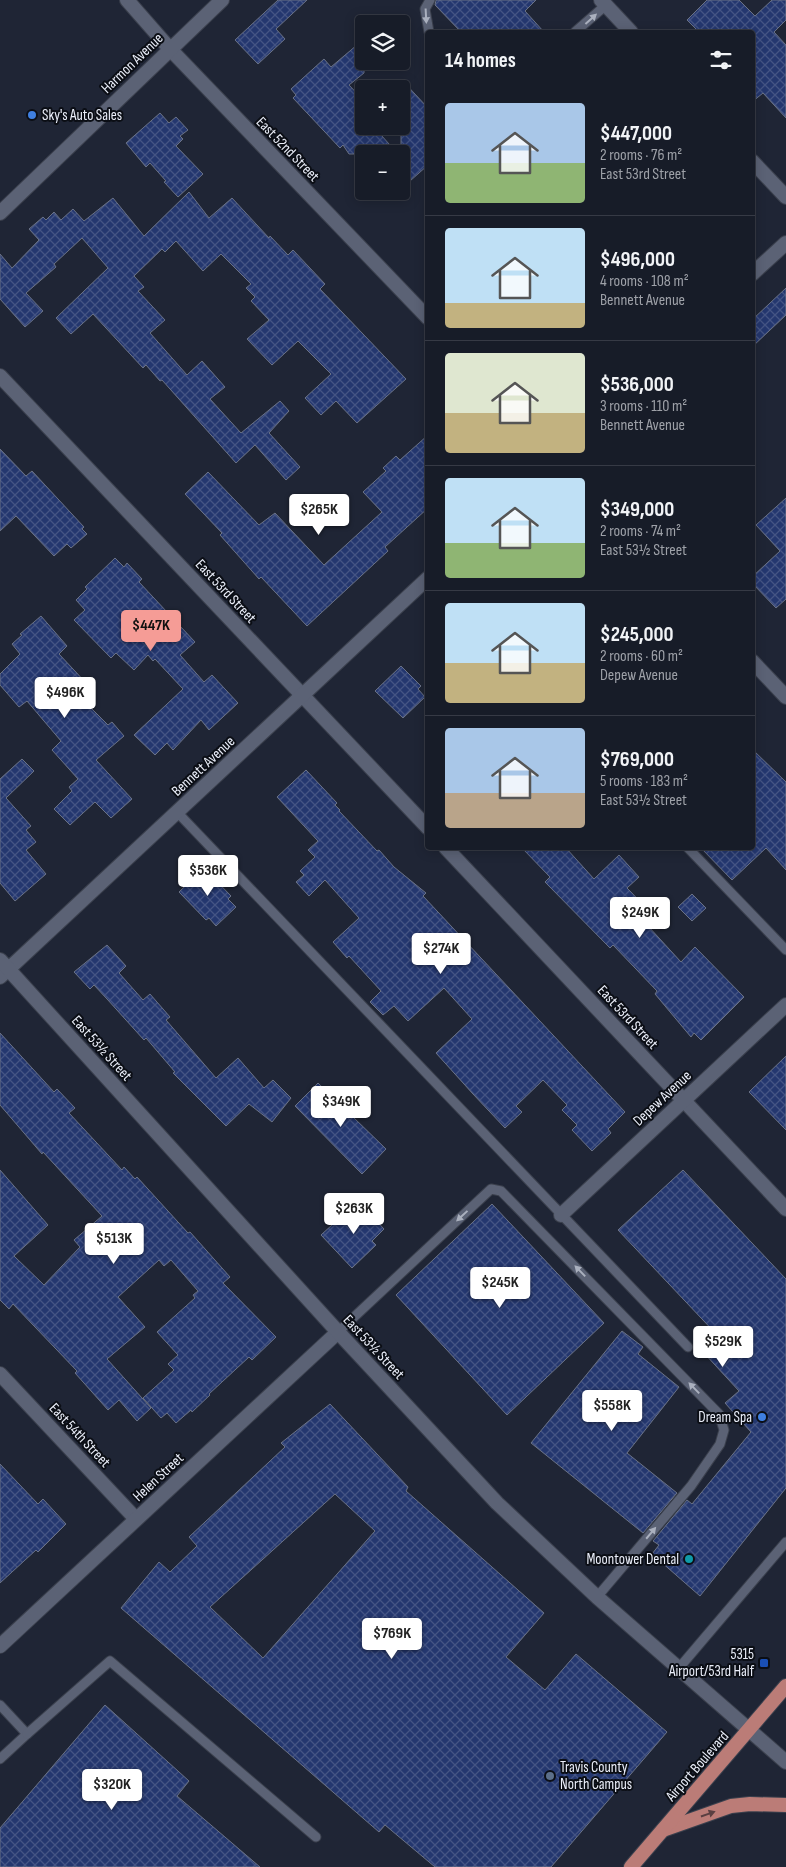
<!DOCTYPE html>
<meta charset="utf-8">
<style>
:root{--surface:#171c28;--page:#242934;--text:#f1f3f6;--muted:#9ea1a8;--line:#363a45;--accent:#f59c96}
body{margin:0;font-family:"Sofia Sans Condensed",sans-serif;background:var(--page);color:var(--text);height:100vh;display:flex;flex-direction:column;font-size:19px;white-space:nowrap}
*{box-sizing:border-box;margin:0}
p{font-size:16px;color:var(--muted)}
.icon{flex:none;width:28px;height:28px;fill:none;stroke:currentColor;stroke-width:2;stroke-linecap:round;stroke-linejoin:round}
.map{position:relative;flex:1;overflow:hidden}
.side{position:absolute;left:425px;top:30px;width:330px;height:820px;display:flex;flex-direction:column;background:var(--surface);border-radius:5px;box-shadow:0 2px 12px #0003,0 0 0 1px var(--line)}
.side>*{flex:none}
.fabs{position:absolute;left:355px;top:15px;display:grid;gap:10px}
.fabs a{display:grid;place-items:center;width:55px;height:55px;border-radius:5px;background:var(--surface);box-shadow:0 2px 12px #0003,0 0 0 1px var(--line);font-size:25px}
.price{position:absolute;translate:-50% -42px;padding:0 11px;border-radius:5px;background:#fff;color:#222;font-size:16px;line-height:32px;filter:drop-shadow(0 1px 2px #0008)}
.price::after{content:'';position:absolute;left:50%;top:30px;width:15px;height:11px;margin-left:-8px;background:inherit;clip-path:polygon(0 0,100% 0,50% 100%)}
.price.on{background:var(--accent);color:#111}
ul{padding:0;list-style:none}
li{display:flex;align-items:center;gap:15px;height:125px;padding:0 20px}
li+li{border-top:1px solid var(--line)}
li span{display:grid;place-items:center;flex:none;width:140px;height:100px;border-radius:5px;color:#555}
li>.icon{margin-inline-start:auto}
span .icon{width:60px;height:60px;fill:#fffc;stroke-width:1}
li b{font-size:21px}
h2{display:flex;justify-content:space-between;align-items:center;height:60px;padding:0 20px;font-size:21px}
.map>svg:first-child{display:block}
.building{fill:url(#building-cross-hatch);stroke:#6a7286;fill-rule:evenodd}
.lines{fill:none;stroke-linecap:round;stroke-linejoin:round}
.service-casing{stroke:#3b404d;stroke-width:11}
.minor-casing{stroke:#3b404d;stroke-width:16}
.tertiary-casing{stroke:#3b404d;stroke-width:16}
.secondary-casing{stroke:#3b404d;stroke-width:16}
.primary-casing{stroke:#3b404d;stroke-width:16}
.service{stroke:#5b6275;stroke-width:9}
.minor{stroke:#5b6275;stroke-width:14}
.tertiary{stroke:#5b6275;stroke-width:14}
.secondary{stroke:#5b6275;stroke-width:14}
.primary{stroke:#bb7c77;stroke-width:14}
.oneway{fill:#aab0be}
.oneway2{fill:#5a3f41}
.shop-dot{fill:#3f7fe0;stroke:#0b0e15;stroke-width:2}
.culture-dot{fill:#0f9aa8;stroke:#0b0e15;stroke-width:2}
.transit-dot{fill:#1a4fb4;stroke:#0b0e15;stroke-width:2}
.service-dot{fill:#5c6f8a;stroke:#0b0e15;stroke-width:2}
.labels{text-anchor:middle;stroke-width:4;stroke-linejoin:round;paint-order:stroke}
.street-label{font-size:15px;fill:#ebeffa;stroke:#0b0e15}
.poi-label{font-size:15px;fill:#ebeffa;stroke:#0b0e15;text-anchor:end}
</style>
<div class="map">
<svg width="786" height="1867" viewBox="0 0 786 1867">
<defs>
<pattern id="building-cross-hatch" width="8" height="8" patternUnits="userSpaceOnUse" patternTransform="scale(1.25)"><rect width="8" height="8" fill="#24376f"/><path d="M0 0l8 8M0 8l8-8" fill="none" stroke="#445484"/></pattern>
</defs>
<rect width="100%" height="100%" fill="#1f2535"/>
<g class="building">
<polygon points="278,0 307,0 276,29 285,39 258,64 235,40"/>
<polygon points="436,0 536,0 525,11 544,32 461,32 435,5"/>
<polygon points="707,0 739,0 755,16 772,0 786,0 786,20 774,32 786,45 786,118 763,93 752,102 752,32 699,32 687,20"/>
<polygon points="364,39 364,73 349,85 364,101 364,126 373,126 398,154 349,154 343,145 340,148 293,98 296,95 291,89 324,59 331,67"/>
<polygon points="401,79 428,108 428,165 401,189"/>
<polygon points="160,113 169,123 176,117 188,130 180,136 183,139 176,146 203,174 178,197 164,182 166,181 150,163 146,167 126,143"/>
<polygon points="189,192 209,218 232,198 269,238 270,236 288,255 293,250 325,284 320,289 406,379 357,423 336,401 321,415 305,398 331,374 298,341 272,365 247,339 269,320 251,301 255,297 246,288 251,284 221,254 203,271 176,241 165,252 162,249 134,276 144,287 138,291 165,320 150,333 187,375 202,361 225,387 210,399 241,433 280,401 289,411 269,433 300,467 286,480 255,445 236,463 162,380 160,381 146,365 143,368 93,314 71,334 56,318 108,268 82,238 54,264 56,267 26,293 43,311 25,327 0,299 0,254 12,268 39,240 29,229 43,217 46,220 54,212 61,220 73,209 84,221 113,198 144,236"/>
<polygon points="786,288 786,315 752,347 752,320"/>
<polygon points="428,435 428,508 385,547 388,551 307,626 261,577 259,579 220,535 222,533 185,494 208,472 259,525 275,513 324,565 382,512 363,492 386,471 383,468 396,456 400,460"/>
<polygon points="0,449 26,476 32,471 84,527 82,529 87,534 71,548 67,544 54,556 16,516 0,531"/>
<polygon points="786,498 786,599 776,608 752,583 752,577 780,551 756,525"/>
<polygon points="115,558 124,567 127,563 142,579 139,582 195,642 180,655 204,682 212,675 238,703 209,730 201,720 173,750 167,743 155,755 134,735 183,689 155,659 153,661 148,655 134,670 116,653 111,658 74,620 85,610 76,600 87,589 85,587"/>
<polygon points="41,616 67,646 59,654 87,684 77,694 108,725 112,722 124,736 96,760 132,799 111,818 95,802 70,825 54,809 72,791 69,787 78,779 52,750 61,741 27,701 19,707 0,685 0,674 20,654 12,644 22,635 20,634"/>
<polygon points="401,666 421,686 418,689 425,697 403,718 375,691"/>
<polygon points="752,749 786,782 786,870 766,848 732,880 701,848 752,848"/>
<polygon points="22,759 34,771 6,798 31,826 26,830 36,842 26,850 46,874 15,901 0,883 0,779"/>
<polygon points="306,770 337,803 335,805 340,810 339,811 377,851 379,850 394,867 426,893 423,896 625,1112 608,1129 611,1133 592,1151 572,1130 577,1125 562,1110 567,1105 543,1080 516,1106 522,1112 505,1128 473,1094 436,1053 472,1019 444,988 408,1021 394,1006 383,1015 370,1002 381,991 349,956 347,958 333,942 359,918 325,880 309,896 296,882 304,875 300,871 315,857 308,850 318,841 277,797"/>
<polygon points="522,848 566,848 594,879 619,855 639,877 627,888 656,918 648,926 681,962 695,947 744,997 701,1040 694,1033 691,1037 655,994 657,991 613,945 610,948 545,882 550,877"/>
<polygon points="204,868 231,896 228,899 236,907 216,926 209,918 206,920 179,892"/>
<polygon points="692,894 706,908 692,921 678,907"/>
<polygon points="107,945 126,966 119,973 143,1000 150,994 170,1017 166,1020 216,1078 238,1058 264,1088 273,1080 291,1098 272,1122 249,1104 226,1126 173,1073 175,1072 146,1038 144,1040 107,999 94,985 90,989 74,972"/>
<polygon points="0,1033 54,1092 57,1089 75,1108 69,1113 122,1170 124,1167 135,1179 137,1177 188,1233 190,1232 230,1277 223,1283 276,1337 252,1360 249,1357 209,1394 210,1395 192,1412 191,1410 176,1423 167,1413 161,1418 143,1398 174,1370 168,1364 178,1355 157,1332 195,1298 193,1295 198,1291 171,1260 164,1266 159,1260 118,1297 145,1327 107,1359 151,1408 137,1421 119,1400 108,1410 75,1373 77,1371 13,1304 9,1309 0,1300 0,1170 48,1225 14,1256 44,1285 80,1247 74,1240 102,1216 43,1152 42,1154 0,1105"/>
<polygon points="786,1056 786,1130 749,1092"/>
<polygon points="318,1083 386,1149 362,1174 295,1106"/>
<polygon points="683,1170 786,1279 786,1488 700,1596 652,1554 659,1545 653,1541 687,1500 692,1504 751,1432 725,1403 739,1391 703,1352 719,1337 618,1230"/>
<polygon points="360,1203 384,1229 372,1241 376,1245 352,1268 321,1235 345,1213 347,1215"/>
<polygon points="492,1204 604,1323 507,1415 396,1295"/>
<polygon points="622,1331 643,1347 638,1354 679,1387 627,1453 677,1493 643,1533 531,1443"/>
<path d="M 330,1404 L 408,1487 L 406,1491 L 544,1613 L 506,1657 L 545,1690 L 576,1654 L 667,1732 L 551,1867 L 435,1867 L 385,1825 L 379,1832 L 121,1608 L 159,1562 L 170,1572 L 197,1546 L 189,1537 L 285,1447 L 281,1443 ZM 335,1494 L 375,1531 L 263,1658 L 210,1607 Z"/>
<polygon points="0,1464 38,1504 43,1499 66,1524 38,1552 36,1550 0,1583"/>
<polygon points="105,1705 189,1781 177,1796 260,1867 0,1867 0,1828"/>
</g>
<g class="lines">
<defs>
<g id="service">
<polyline points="429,32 425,9 430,0"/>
<polyline points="575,32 606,5"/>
<polyline points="177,812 688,1347"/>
<polyline points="688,848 786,950"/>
<polyline points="338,1332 491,1189 501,1191 719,1414 724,1430 720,1444 691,1486 597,1597"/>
<polyline points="679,1668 786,1542"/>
<polyline points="0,1705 27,1734 0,1759"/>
<polyline points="27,1734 110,1661 316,1837"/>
</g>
<g id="minor">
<polyline points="127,0 170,49 428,318"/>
<polyline points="0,213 222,0"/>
<polyline points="752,274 786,243"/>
<polyline points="0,376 428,828"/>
<polyline points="752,661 786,697"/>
<polyline points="446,848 786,1209"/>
<polyline points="0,977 428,578"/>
<polyline points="561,1215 786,1005"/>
<polyline points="0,1374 136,1519"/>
<polyline points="0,1646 338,1332"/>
</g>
<polyline id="tertiary" points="0,960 338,1332 497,1503 597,1597 786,1762"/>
<g id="secondary">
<polyline points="601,0 631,32"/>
<polyline points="752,161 786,197"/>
</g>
<g id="primary">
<polyline points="663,1830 731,1806 750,1804 786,1805"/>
<polyline points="631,1867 786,1686"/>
</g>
</defs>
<use href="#service" class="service-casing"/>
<use href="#minor" class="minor-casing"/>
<use href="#tertiary" class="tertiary-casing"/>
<use href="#secondary" class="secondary-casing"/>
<use href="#primary" class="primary-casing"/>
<use href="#service" class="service"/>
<use href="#minor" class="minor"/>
<use href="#tertiary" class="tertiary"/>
<use href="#secondary" class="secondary"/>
<use href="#primary" class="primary"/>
</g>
<defs><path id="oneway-solid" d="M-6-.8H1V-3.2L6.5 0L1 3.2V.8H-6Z" transform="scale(1.25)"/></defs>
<g class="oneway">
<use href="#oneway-solid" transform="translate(426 16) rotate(87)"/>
<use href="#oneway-solid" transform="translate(591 19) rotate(-42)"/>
<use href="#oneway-solid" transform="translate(462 1216) rotate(137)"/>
<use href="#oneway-solid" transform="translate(580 1271) rotate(-134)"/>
<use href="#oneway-solid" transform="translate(694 1388) rotate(-134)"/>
<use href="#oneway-solid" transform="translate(651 1533) rotate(-50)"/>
</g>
<use class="oneway2" href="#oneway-solid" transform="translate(708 1814) rotate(-19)"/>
<g class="shop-dot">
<circle cx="32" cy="115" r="5"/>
<circle cx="762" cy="1417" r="5"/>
</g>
<circle class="culture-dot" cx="689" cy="1559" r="5"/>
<rect class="transit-dot" x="759" y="1658" width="10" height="10" rx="2.5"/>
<circle class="service-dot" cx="550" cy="1776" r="5"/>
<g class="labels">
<g class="street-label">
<text transform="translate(132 63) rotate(-44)" y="5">Harmon Avenue</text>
<text transform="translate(288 149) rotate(46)" y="5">East 52nd Street</text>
<text transform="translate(226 591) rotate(47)" y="5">East 53rd Street</text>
<text transform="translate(203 766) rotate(-43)" y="5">Bennett Avenue</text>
<text transform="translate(628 1017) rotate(47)" y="5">East 53rd Street</text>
<text transform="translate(102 1048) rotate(48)" y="5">East 53½ Street</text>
<text transform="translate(662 1098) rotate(-43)" y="5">Depew Avenue</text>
<text transform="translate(374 1347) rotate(47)" y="5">East 53½ Street</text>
<text transform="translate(80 1435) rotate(47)" y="5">East 54th Street</text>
<text transform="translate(158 1477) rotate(-43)" y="5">Helen Street</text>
<text transform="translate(697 1766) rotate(-49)" y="5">Airport Boulevard</text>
</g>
<g class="poi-label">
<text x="42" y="120" text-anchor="start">Sky's Auto Sales</text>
<text x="752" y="1422">Dream Spa</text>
<text x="679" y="1564">Moontower Dental</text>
<text x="754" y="1659">5315<tspan x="754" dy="17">Airport/53rd Half</tspan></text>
<text x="560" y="1772" text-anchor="start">Travis County<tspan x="560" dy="17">North Campus</tspan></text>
</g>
</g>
</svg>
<div class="fabs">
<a><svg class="icon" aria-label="layers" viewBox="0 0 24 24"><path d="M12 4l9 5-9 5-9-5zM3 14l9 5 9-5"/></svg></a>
<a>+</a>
<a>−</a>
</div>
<b class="price" style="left:319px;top:536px">$265K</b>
<b class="price on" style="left:151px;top:652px">$447K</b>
<b class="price" style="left:65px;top:719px">$496K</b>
<b class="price" style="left:208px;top:897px">$536K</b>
<b class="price" style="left:640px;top:939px">$249K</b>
<b class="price" style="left:441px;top:975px">$274K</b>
<b class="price" style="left:341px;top:1128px">$349K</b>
<b class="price" style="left:354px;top:1235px">$263K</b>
<b class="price" style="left:114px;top:1265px">$513K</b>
<b class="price" style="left:500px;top:1309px">$245K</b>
<b class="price" style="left:723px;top:1368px">$529K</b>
<b class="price" style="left:612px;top:1432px">$558K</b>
<b class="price" style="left:392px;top:1660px">$769K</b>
<b class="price" style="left:112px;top:1811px">$320K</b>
<section class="side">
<h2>14 homes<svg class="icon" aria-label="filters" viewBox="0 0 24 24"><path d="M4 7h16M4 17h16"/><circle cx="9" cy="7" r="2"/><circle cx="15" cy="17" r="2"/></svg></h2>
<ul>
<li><span style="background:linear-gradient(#a9c7e8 60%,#8fb573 0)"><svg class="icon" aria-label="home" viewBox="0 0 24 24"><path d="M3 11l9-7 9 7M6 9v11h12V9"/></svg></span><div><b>$447,000</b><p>2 rooms · 76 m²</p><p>East 53rd Street</p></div></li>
<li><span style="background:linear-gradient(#bfe0f5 75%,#c2b280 0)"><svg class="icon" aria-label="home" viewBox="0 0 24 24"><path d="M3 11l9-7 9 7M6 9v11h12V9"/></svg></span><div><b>$496,000</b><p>4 rooms · 108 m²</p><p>Bennett Avenue</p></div></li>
<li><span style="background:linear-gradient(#dfe7d0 60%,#c2b280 0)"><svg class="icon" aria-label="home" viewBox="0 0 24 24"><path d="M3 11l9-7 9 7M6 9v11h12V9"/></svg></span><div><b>$536,000</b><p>3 rooms · 110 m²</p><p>Bennett Avenue</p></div></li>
<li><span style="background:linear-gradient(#bfe0f5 65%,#8fb573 0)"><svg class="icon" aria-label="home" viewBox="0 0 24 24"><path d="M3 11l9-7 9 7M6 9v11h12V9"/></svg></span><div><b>$349,000</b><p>2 rooms · 74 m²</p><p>East 53½ Street</p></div></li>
<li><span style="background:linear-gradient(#bfe0f5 60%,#c2b280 0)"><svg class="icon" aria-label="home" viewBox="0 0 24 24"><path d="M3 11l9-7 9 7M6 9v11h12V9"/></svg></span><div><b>$245,000</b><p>2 rooms · 60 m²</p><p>Depew Avenue</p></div></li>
<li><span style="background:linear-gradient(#a9c7e8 65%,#b9a48a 0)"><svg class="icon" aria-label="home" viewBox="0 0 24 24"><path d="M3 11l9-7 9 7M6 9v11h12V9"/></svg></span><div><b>$769,000</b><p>5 rooms · 183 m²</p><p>East 53½ Street</p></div></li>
</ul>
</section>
</div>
